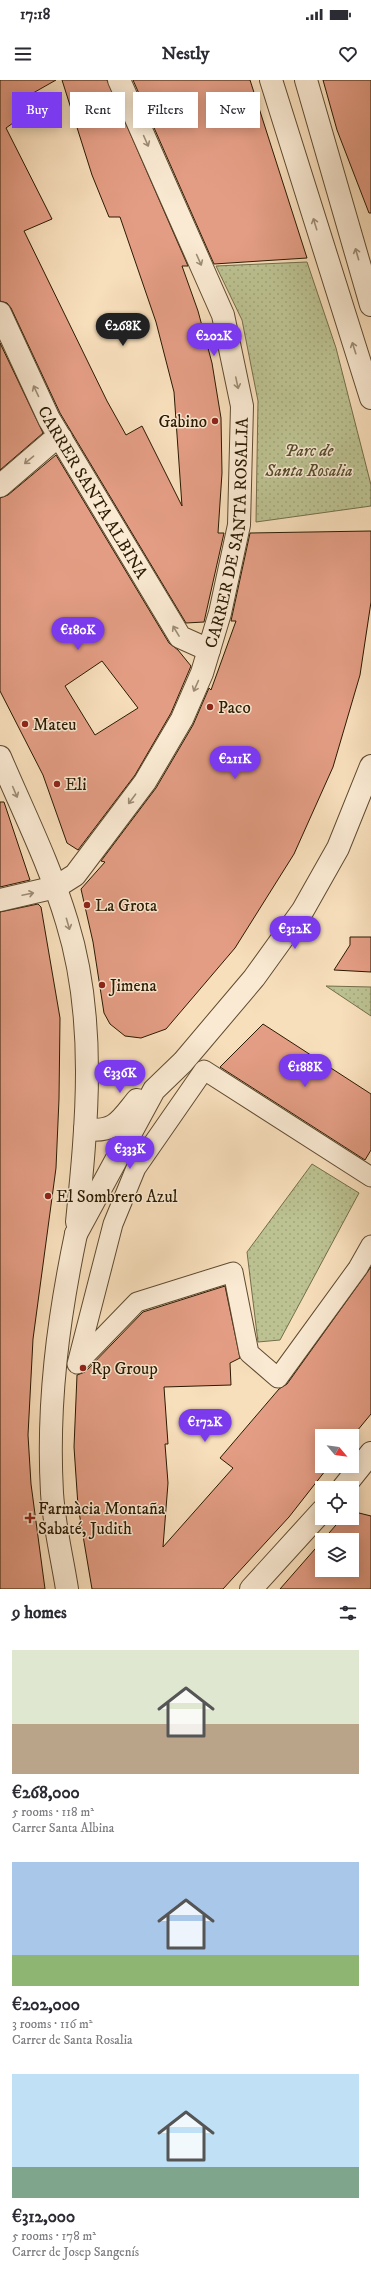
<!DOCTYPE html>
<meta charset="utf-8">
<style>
:root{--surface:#fff;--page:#f7f7f7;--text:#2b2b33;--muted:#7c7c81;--accent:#7c3aed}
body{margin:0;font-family:"IM FELL DW Pica",serif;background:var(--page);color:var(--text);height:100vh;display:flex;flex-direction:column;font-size:15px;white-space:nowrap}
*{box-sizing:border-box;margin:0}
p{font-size:13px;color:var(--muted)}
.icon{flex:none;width:22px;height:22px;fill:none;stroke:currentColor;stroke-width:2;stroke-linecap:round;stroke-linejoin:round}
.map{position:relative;height:1509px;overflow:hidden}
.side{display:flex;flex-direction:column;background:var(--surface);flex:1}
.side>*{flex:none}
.guide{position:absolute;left:12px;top:12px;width:347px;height:36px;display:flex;gap:8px}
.needle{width:26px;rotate:119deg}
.tools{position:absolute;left:315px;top:1349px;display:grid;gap:8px}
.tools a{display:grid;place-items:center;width:44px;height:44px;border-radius:0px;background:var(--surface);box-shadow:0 2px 10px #0003;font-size:20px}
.price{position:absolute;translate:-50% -34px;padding:0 9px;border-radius:14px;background:var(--accent);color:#fff;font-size:13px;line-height:26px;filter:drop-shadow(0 1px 2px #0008)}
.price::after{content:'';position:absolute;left:50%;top:24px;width:12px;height:9px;margin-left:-6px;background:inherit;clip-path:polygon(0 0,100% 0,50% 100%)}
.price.on{background:#222;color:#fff}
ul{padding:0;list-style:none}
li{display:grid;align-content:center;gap:8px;height:212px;padding:0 12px}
li span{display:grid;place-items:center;height:124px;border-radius:0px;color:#555}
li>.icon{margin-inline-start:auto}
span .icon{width:72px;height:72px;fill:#fffc;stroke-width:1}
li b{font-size:17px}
h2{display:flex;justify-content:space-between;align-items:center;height:48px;padding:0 12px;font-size:17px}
.tag{padding:0 14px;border-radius:0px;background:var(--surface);box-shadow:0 2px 10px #0003;font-size:14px;line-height:36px}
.tag.on{background:var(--accent);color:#fff}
.status{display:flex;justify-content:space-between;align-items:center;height:28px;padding:0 20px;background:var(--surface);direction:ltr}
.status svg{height:11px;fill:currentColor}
header{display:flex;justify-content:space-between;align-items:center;height:52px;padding:0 12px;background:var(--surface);font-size:18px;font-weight:700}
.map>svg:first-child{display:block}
.park{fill:url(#park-dots);stroke:#736e4a}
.building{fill:#e39d84;stroke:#2a1a02;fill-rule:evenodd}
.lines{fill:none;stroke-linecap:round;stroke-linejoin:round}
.pedestrian-casing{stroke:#5e4b30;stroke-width:21}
.minor-casing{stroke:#5e4b30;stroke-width:24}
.tertiary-casing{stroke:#5e4b30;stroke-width:24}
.pedestrian{stroke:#faead3;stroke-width:19}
.minor{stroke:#faead3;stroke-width:22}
.tertiary{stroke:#faead3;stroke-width:22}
.oneway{stroke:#9c8c75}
.poi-dot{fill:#8f2418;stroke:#faead3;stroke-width:1.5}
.labels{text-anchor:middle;stroke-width:3;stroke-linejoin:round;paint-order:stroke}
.poi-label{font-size:17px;fill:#2a1a02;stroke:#faead3;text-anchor:start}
.park-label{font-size:17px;font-style:italic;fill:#564c2d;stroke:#faead3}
.street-label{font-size:17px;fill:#2a1a02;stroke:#faead3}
</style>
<div class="status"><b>17:18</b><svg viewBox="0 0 49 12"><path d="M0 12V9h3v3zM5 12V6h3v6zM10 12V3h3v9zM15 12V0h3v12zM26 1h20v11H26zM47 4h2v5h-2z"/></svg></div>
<header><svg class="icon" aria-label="menu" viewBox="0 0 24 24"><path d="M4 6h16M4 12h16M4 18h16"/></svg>Nestly<svg class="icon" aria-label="heart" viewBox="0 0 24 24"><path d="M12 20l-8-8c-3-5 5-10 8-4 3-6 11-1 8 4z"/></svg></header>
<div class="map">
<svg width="371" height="1509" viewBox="0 0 371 1509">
<defs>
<pattern id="park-dots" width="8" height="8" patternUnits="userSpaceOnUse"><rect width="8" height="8" fill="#bcc292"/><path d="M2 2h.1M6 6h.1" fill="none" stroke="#a2a67c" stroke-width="1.8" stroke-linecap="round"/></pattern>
</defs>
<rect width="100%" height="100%" fill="#f8dfbc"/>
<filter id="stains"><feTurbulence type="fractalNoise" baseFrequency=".005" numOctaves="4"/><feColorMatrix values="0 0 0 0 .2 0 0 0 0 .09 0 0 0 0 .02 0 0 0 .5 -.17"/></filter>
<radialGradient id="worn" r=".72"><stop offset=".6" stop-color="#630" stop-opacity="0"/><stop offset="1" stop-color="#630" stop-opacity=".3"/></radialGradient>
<g class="park">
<polygon points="307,182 336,268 371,405 371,426 256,442 258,321 242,240 216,186"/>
<polygon points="326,906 371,907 371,936"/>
<polygon points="312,1084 359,1113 280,1260 258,1262 247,1172"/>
</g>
<g class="building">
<polygon points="0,0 56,0 19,21 27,33 6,48 52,139 24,151 107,321 126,355 142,346 182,426 174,312 156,242 120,137 109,137 92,95 62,0 107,0 188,186 182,186 198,231 212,283 221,338 222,393 218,453 224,453 204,542 186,543 60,333 11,228 7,223 0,221"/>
<polygon points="133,0 250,0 307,178 214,184"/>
<polygon points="323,0 371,0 371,133 369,133 337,50"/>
<polygon points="0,263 43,353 0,390"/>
<path d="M 56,375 L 169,563 L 178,570 L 191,586 L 171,633 L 135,695 L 78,770 L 67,763 L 43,695 L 0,611 L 0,418 L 8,415 ZM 102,581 L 138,628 L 95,655 L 65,606 Z"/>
<polygon points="371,451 371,522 360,595 333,687 294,774 235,868 166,949 141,958 125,956 110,944 104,933 93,862 81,809 105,782 101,781 156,708 193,645 209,608 211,610 236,541 231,541 250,453"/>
<polygon points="0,722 4,722 30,800 0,807"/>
<polygon points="38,824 41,827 60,938 59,1019 56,1088 33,1259 28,1355 31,1404 45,1509 0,1509 0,832"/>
<polygon points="350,857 371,857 371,892 334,890 350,865"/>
<polygon points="263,944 371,1014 371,1070 365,1080 220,987"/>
<polygon points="371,1187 371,1334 352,1357 322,1356 322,1386 329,1386 289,1437 223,1509 92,1509 78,1426 74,1367 77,1295 85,1292 143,1232 225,1206 240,1278 230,1283 231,1305 164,1307 168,1364 165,1364 168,1403 163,1467 233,1388 220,1378 279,1309 287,1304"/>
<polygon points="359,1433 371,1436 371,1509 280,1509 322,1461 322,1490 352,1490 352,1460 323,1460 342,1438 352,1438 352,1434"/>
</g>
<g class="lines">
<defs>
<polyline id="pedestrian" points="371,1097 204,990 136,1088 113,1144 77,1284 137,1222 233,1192 249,1273 278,1298 358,1188 371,1165"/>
<g id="minor">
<polyline points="271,0 371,318"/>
<polyline points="306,0 371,225"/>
<path id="s1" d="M 0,233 L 49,339 L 180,557 L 209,570"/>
<polyline points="0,406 50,363 61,358"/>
<path d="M 0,677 C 23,731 50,785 67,842 C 97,939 87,1043 77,1142"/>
<path id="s2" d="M 0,820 L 56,807 L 75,795 L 145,702 L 182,639 L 202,593 L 220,533 L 239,445 L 242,326 L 223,235 L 119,0"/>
<path d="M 85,1049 C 115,1053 120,1041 137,1020"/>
<polyline points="76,1154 154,1010 183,982 254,898 303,830 338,768 371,686"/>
<polyline points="343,1408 371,1373"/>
<polyline points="251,1509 322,1431"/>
</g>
<path id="tertiary" d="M 67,1509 C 62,1477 54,1445 52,1413 C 47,1325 58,1240 76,1154"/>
</defs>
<use href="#pedestrian" class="pedestrian-casing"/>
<use href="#minor" class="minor-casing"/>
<use href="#tertiary" class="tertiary-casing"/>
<use href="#pedestrian" class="pedestrian"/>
<use href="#minor" class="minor"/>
<use href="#tertiary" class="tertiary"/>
</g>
<defs><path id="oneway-shaft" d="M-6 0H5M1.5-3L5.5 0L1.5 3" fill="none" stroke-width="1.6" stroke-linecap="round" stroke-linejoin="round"/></defs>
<g class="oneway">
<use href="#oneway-shaft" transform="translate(146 61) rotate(66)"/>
<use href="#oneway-shaft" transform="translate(315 144) rotate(-107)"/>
<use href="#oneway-shaft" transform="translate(357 174) rotate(-106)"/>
<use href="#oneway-shaft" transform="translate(199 180) rotate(66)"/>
<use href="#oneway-shaft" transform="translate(354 268) rotate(-108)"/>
<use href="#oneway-shaft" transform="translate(237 303) rotate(78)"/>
<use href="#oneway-shaft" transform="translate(36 311) rotate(-115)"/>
<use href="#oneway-shaft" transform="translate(29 380) rotate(140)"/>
<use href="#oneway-shaft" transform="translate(176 551) rotate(-121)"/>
<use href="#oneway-shaft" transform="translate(196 606) rotate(114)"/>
<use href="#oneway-shaft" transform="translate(15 712) rotate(67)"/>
<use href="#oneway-shaft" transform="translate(132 719) rotate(127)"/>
<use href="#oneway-shaft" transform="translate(28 814) rotate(-12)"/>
<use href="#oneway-shaft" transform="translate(68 844) rotate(74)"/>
</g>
<g class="poi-dot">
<circle cx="215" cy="341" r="4"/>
<circle cx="210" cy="627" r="4"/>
<circle cx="25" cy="644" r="4"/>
<circle cx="57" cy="704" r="4"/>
<circle cx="87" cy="825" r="4"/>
<circle cx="102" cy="905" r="4"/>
<circle cx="48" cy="1116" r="4"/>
<circle cx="83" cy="1288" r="4"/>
<path d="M28 1432h4v4h4v4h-4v4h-4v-4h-4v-4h4z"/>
</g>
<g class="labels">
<g class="poi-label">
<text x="207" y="347" text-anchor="end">Gabino</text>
<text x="218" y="633">Paco</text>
<text x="33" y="650">Mateu</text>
<text x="65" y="710">Eli</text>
<text x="95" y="831">La Grota</text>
<text x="110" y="911">Jimena</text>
<text x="56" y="1122">El Sombrero Azul</text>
<text x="91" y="1294">Rp Group</text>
<text x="38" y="1434">Farmàcia Montaña<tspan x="38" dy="20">Sabaté, Judith</tspan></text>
</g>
<g class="park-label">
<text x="309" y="376">Parc de<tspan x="309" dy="20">Santa Rosalia</tspan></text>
</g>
<g class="street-label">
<text dy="6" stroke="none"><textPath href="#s1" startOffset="202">CARRER SANTA ALBINA</textPath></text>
<text dy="6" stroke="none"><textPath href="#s2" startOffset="463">CARRER DE SANTA ROSALIA</textPath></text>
</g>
</g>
<rect width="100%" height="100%" filter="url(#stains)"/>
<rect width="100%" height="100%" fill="url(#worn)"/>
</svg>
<div class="tools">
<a><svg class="needle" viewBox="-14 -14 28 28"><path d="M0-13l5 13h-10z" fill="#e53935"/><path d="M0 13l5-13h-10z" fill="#7c7c81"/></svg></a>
<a><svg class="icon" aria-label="locate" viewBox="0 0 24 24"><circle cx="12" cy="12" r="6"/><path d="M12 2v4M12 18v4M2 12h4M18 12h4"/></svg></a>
<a><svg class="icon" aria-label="layers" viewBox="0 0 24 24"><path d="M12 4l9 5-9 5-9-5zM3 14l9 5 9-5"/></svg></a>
</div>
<b class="price on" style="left:123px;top:267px">€268K</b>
<b class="price" style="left:214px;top:277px">€202K</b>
<b class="price" style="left:78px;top:571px">€180K</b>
<b class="price" style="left:235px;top:700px">€211K</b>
<b class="price" style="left:295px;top:870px">€312K</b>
<b class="price" style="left:305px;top:1008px">€188K</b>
<b class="price" style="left:120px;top:1014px">€336K</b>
<b class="price" style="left:130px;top:1090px">€333K</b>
<b class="price" style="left:205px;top:1363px">€172K</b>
<div class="guide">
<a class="tag on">Buy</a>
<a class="tag">Rent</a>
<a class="tag">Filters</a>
<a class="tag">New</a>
</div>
</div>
<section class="side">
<h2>9 homes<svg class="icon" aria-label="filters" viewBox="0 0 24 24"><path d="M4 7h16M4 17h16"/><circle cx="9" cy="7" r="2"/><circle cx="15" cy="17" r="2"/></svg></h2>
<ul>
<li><span style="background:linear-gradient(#dfe7d0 60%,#b9a48a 0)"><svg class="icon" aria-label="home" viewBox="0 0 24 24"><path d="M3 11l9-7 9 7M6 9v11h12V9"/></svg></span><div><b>€268,000</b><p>5 rooms · 118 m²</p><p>Carrer Santa Albina</p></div></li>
<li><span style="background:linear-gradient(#a9c7e8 75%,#8fb573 0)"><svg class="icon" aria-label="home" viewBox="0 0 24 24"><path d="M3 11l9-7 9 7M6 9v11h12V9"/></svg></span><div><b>€202,000</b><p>3 rooms · 116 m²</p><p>Carrer de Santa Rosalia</p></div></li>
<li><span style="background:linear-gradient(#bfe0f5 75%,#7fa58c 0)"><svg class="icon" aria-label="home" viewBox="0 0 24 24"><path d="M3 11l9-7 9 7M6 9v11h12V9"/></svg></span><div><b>€312,000</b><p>5 rooms · 178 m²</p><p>Carrer de Josep Sangenís</p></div></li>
</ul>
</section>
